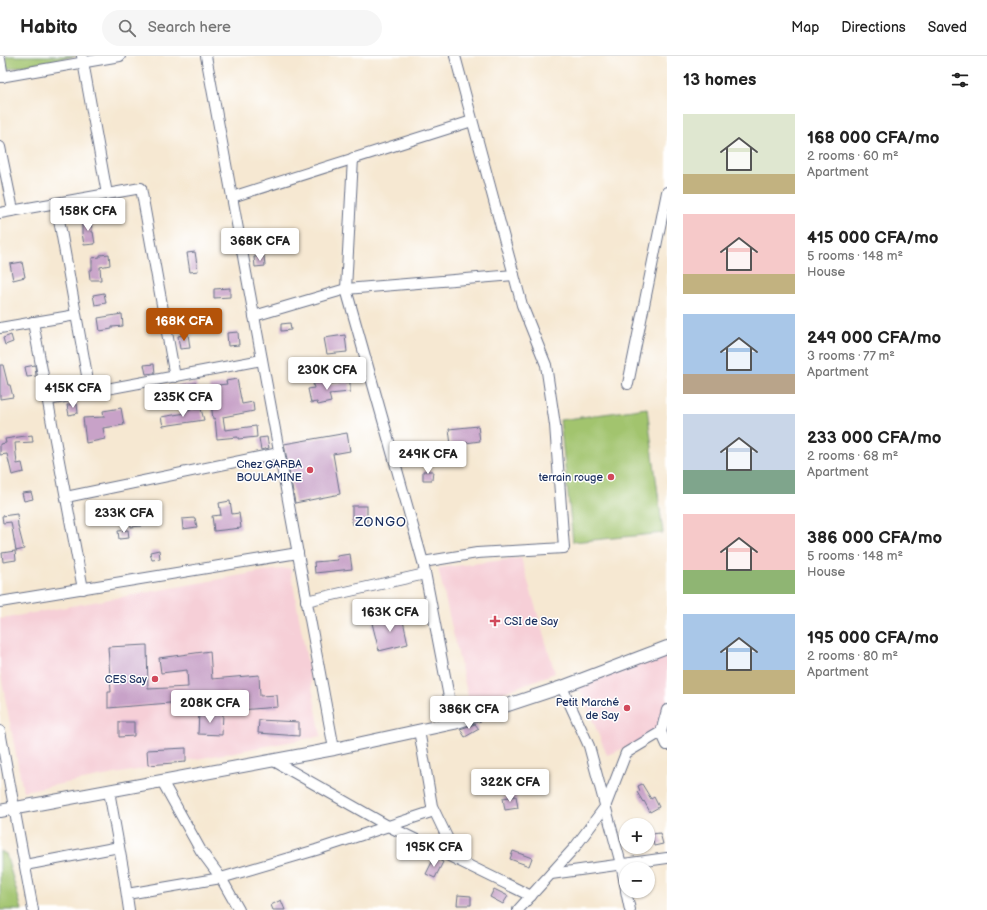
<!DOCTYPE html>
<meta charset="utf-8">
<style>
:root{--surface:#fff;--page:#f6f6f6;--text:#222;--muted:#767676;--line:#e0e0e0;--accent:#b45309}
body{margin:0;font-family:"Balsamiq Sans",sans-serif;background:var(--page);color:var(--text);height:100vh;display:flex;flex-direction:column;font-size:15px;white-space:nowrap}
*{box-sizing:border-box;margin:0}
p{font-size:13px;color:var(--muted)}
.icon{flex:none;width:22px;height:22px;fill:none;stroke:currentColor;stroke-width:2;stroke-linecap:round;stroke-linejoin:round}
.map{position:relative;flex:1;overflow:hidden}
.side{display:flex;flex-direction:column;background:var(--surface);width:320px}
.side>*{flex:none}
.controls{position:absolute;left:619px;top:762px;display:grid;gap:8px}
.controls a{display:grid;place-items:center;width:36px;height:36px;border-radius:50%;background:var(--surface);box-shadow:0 1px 3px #0004;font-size:20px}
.price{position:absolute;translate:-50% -34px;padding:0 9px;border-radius:4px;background:#fff;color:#222;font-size:13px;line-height:26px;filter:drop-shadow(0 1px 2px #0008)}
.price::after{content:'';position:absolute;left:50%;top:24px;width:12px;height:9px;margin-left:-6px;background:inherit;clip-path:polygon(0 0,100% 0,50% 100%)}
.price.current{background:var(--accent);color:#fff}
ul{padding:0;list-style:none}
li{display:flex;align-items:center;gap:12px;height:100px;padding:0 16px}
li span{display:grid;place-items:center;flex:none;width:112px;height:80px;border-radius:0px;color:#555}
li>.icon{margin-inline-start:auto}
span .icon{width:48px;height:48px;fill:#fffc;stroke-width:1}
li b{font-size:17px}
h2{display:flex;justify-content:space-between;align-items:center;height:48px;padding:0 16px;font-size:17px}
header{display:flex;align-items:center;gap:24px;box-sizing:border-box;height:56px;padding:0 20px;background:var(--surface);border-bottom:1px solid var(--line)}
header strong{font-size:19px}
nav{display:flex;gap:22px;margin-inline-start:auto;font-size:14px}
.search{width:280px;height:36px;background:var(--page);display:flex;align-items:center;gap:10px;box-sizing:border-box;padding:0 14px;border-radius:22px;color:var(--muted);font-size:15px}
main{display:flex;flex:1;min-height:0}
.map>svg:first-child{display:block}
.built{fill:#f6cfd7}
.green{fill:#a2c46e;stroke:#5e7a66}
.building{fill:#c8a2c8}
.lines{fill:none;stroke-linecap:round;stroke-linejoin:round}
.minor-casing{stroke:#687087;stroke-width:12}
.tertiary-casing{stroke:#687087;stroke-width:14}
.minor{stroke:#fff;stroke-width:10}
.tertiary{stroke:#fff;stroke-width:12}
.poi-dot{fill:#d1495b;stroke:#fff;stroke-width:1.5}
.labels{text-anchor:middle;stroke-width:3;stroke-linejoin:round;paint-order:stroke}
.poi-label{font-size:11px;fill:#1b2f5e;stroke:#fff;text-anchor:end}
.quarter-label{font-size:13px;letter-spacing:1px;fill:#1b2f5e;stroke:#fff}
</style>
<header>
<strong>Habito</strong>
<div class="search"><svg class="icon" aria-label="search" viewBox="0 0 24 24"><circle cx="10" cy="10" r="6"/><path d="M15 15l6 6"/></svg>Search here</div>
<nav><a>Map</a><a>Directions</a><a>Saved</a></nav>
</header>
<main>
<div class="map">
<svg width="667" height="854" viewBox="0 0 667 854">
<rect width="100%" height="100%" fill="#fff"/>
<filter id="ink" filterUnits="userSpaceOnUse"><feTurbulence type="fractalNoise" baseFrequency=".025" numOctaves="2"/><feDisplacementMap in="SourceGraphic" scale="8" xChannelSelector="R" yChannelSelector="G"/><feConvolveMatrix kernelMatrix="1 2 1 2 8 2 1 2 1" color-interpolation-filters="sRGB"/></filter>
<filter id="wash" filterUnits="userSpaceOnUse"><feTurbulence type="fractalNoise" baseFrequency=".012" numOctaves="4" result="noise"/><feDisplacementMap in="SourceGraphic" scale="16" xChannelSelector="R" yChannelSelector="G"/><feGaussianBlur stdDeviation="0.9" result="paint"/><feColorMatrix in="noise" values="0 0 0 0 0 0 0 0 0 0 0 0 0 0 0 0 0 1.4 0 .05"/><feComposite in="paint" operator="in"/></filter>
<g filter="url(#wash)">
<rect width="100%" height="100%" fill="#f6e8d2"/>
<g class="built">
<polygon points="521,502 555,617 470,649 438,512"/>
<polygon points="290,512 321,680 23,735 0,615 0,563 259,516"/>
<polygon points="667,595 667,675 607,699 578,629"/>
</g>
<g class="green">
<polygon points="6,0 76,0 7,13"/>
<polygon points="647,352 663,477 573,486 560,364"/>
<polygon points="0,795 6,798 22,854 0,854"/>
</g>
<g id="blocks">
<g class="building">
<polygon points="82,163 91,163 92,176 93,176 95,188 84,189 82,177"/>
<polygon points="195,196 198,215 190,216 187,197"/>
<polygon points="109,198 110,209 100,211 101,224 90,224 89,214 92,214 92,202 100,201 100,199"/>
<polygon points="264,200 265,210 255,211 254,201"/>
<polygon points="22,206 25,221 13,224 10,208"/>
<polygon points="230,232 230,241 214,242 214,233"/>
<polygon points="104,237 106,247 95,249 93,239"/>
<polygon points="122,258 123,270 112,271 112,273 100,275 98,262"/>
<polygon points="290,267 291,274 281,275 281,268"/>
<polygon points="238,276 239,289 228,290 227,277"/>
<polygon points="188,278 190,292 180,293 178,280"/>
<polygon points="11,279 13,286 5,289 3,282"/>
<polygon points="345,279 347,296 327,298 324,282"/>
<polygon points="154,308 155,317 146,318 144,309"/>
<polygon points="0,309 3,309 8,329 10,329 13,341 0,343"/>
<polygon points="35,309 36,320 27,321 25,311"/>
<polygon points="237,323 242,348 253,346 254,355 223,361 225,374 256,370 257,381 238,383 238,381 217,383 215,362 213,363 209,330 227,328 226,325"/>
<polygon points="327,325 327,328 350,326 350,336 329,338 331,346 318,349 317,346 311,347 308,333 314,332 313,328"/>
<polygon points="196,327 198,339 187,341 187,339 175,340 174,330"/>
<polygon points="77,348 78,357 69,359 67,349"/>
<polygon points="121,352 124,369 103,372 105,383 86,387 83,362 104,361 103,355"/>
<polygon points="201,353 204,364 163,370 161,361 186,357 186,354"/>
<polygon points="478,370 480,385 451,389 449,373"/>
<polygon points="347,377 350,395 333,398 340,438 295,447 284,388"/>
<polygon points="32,379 33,386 15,387 17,408 22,407 24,416 12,419 7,398 0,399 0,388 6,387 5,383"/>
<polygon points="267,381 269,392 261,394 259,382"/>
<polygon points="423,415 433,415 432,424 423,424"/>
<polygon points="31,436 33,443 24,445 22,437"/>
<polygon points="230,445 232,458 239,457 241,472 214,475 212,460 221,459 219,447"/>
<rect x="352" y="450" width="15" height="18"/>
<polygon points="17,458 18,470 24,493 16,495 11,466 3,467 2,460"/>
<polygon points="139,460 141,470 131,471 130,462"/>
<polygon points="195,462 197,471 183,473 182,463"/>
<polygon points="128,474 129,482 119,483 118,475"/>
<polygon points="159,494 160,503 152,504 150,496"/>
<polygon points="15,495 16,504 3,506 2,497"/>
<polygon points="350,498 352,513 315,517 314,506 338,504 337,500"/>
<polygon points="402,560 408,588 379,595 372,567"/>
<polygon points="147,589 148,633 188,631 187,614 161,617 159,602 210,595 212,623 259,619 260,640 277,639 278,651 240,654 239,637 182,639 182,646 108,652 108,636 111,636 108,591"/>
<polygon points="199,656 223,657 222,679 198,678"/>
<polygon points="259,664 299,666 299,680 258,677"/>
<polygon points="119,666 134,666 134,680 119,681"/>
<polygon points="475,668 479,673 465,681 460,673"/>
<polygon points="186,692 186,706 148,709 147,694"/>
<polygon points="642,728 651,743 654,741 659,751 650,756 644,745 643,746 637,736 640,735 638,730"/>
<polygon points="516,740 518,752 505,754 503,742"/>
<polygon points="660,777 663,788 654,790 652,778"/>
<polygon points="513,795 532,802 529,810 510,803"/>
<polygon points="434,802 443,806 435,822 426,818"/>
<polygon points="494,833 508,840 503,848 490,841"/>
<polygon points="458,839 471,840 471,849 457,849"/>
<polygon points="281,844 285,854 273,854 271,849"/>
</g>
</g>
</g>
<g filter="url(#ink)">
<use href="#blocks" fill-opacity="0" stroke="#687087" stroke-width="1"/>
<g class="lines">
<defs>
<g id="minor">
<polyline points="82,0 107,138"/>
<polyline points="206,0 334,693"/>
<polyline points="0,3 3,21"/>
<polyline points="0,21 120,0"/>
<polyline points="0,91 13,154"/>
<polyline points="353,102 346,233 423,506 454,667"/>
<polyline points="232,141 472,65"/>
<polyline points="56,147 90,336"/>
<polyline points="0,157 141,132 175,321"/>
<polyline points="254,260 346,233 514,219"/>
<polyline points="33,266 83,533"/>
<polyline points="0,272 76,259"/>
<polyline points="628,328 667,136"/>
<polyline points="48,344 262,304"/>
<polyline points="66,441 279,397"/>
<polyline points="423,506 477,497 564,492 555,369 546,309 522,249 455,0"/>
<polyline points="306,545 425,518"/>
<polyline points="0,546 298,497"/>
<polyline points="562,631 589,690 621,808 626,833"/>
<polyline points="419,674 432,750 458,804"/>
<polyline points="0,675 33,854"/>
<polyline points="661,676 667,689"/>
<polyline points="272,704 388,770 531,840"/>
<polyline points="162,725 201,795 221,822 239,854"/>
<polyline points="109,735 123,813 129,854"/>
<polyline points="25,809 119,791"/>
<polyline points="551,818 667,802"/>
<polyline points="626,835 630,854"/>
<polyline points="127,838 221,822 316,794 434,755"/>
<polyline points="518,854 575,791 605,751 626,697 661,676 667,654"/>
</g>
<polyline id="tertiary" points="0,755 334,693 454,667 562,631 667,591"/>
</defs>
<use href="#minor" class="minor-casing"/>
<use href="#tertiary" class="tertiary-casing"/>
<use href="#minor" class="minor"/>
<use href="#tertiary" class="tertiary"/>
</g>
</g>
<g class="poi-dot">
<circle cx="310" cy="414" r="4"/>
<circle cx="611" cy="421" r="4"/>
<path d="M493 559h4v4h4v4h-4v4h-4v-4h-4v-4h4z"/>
<circle cx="155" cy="623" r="4"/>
<circle cx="627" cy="652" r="4"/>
</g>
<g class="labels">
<g class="poi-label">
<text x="302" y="412">Chez GARBA<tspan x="302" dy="13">BOULAMINE</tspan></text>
<text x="603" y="425">terrain rouge</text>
<text x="504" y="569" text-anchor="start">CSI de Say</text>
<text x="147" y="627">CES Say</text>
<text x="619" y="650">Petit Marché<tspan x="619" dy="13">de Say</tspan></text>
</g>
<g class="quarter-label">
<text x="381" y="470">ZONGO</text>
</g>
</g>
</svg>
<div class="controls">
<a>+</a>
<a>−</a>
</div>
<b class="price" style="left:88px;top:176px">158K CFA</b>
<b class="price" style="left:260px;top:206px">368K CFA</b>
<b class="price current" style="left:184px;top:286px">168K CFA</b>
<b class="price" style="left:327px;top:335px">230K CFA</b>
<b class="price" style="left:73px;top:353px">415K CFA</b>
<b class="price" style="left:183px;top:362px">235K CFA</b>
<b class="price" style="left:428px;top:419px">249K CFA</b>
<b class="price" style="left:124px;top:478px">233K CFA</b>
<b class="price" style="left:390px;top:577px">163K CFA</b>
<b class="price" style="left:210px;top:668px">208K CFA</b>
<b class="price" style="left:469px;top:674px">386K CFA</b>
<b class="price" style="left:510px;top:747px">322K CFA</b>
<b class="price" style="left:434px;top:812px">195K CFA</b>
</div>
<section class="side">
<h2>13 homes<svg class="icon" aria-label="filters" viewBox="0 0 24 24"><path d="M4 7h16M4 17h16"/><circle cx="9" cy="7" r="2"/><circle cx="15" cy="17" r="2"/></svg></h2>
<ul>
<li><span style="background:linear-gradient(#dfe7d0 75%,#c2b280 0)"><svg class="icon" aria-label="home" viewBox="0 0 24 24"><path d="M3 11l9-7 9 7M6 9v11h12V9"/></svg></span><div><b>168 000 CFA/mo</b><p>2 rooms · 60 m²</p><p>Apartment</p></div></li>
<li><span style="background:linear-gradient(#f6c9c9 75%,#c2b280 0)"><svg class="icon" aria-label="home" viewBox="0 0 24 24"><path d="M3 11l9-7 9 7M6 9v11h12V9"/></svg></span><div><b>415 000 CFA/mo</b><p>5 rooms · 148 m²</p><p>House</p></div></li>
<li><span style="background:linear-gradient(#a9c7e8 75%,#b9a48a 0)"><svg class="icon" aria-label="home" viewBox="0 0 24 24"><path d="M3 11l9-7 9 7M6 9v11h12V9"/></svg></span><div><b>249 000 CFA/mo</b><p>3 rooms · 77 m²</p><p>Apartment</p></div></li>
<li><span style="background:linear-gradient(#c9d6e8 70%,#7fa58c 0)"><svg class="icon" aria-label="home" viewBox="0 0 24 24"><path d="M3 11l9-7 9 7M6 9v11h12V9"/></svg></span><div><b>233 000 CFA/mo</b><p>2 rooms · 68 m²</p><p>Apartment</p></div></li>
<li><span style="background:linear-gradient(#f6c9c9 70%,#8fb573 0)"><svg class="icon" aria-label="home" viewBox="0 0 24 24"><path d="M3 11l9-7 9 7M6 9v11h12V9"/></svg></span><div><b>386 000 CFA/mo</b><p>5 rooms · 148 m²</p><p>House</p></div></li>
<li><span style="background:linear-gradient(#a9c7e8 70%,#c2b280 0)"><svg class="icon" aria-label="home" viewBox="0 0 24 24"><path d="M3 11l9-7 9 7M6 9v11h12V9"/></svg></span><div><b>195 000 CFA/mo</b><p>2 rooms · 80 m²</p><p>Apartment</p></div></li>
</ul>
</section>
</main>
